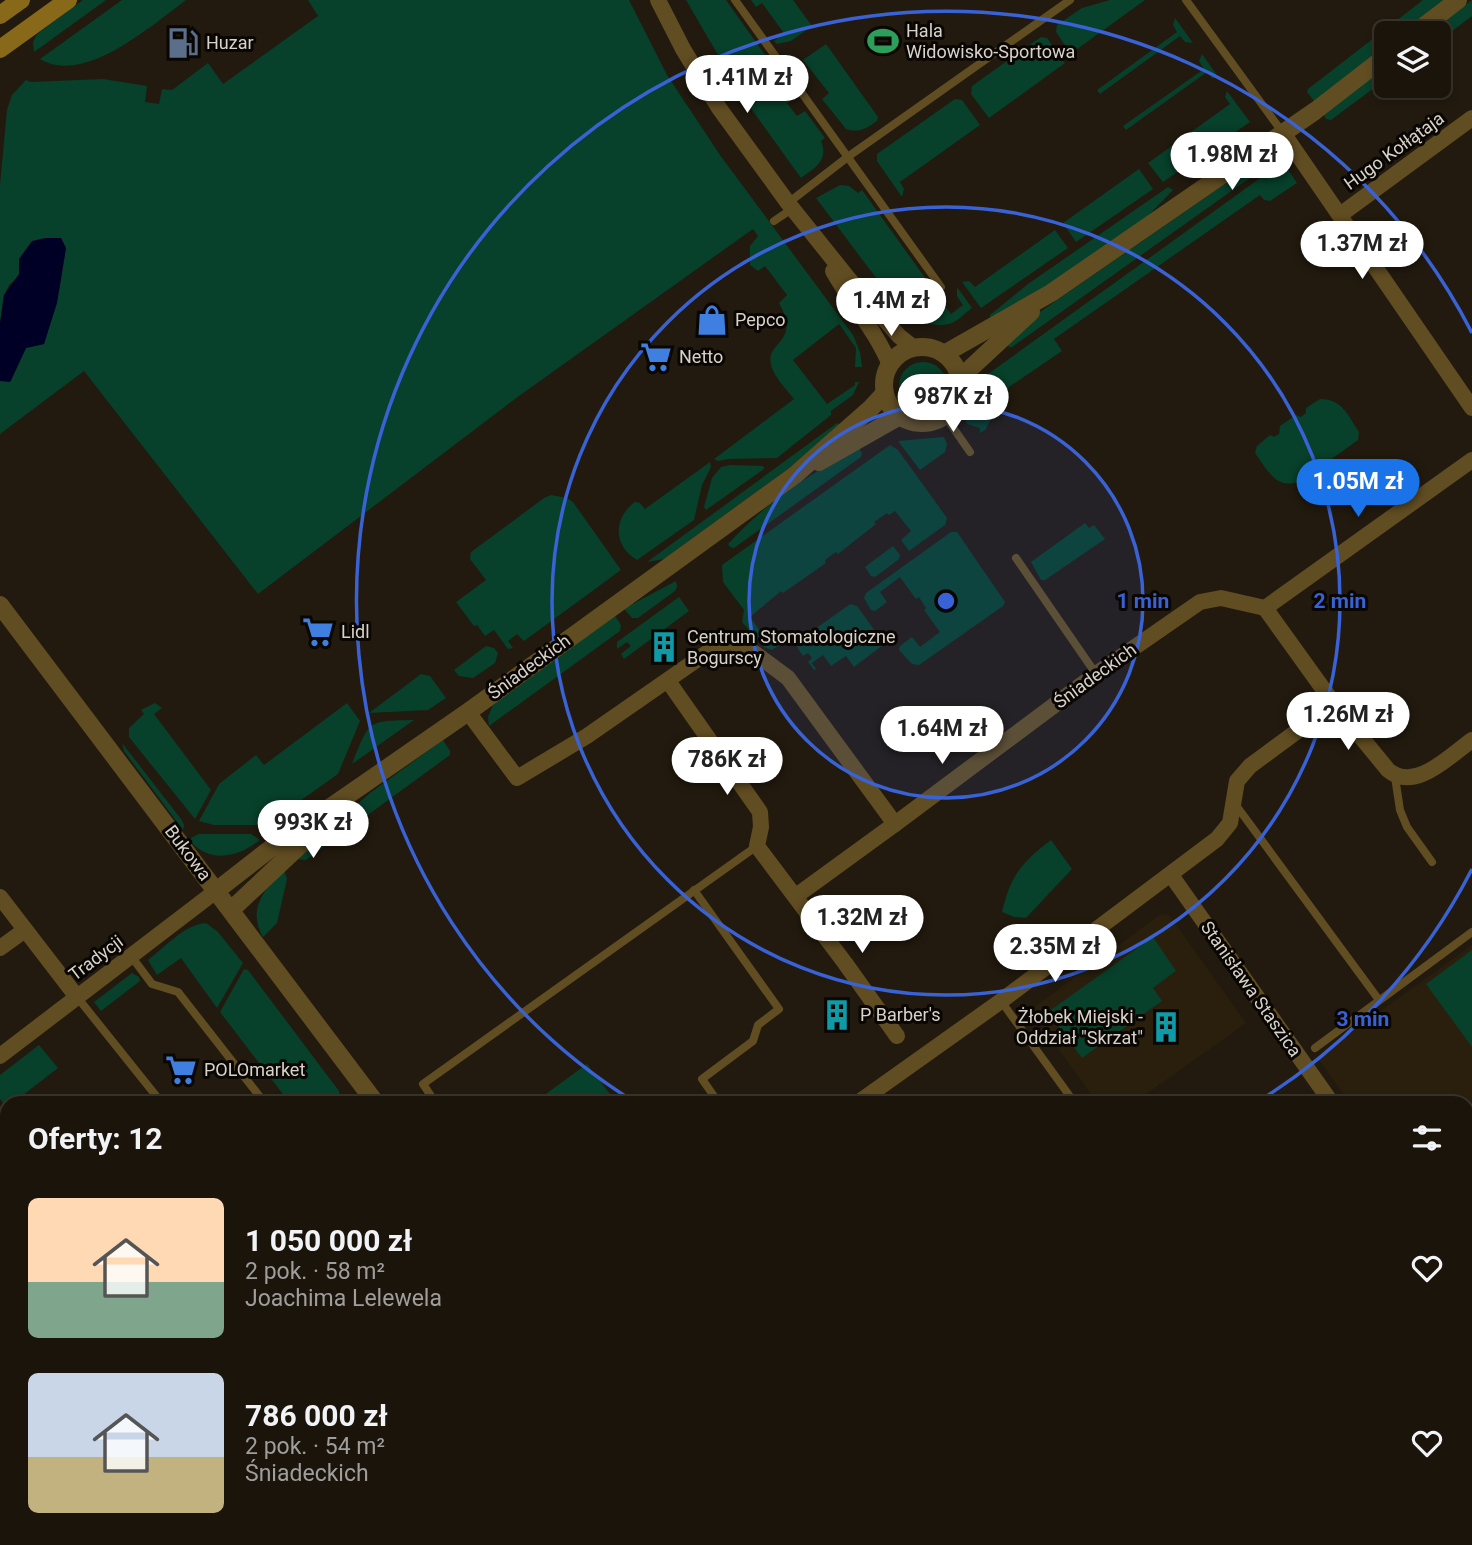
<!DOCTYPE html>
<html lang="pl">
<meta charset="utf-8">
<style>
:root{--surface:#1a140a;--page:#272118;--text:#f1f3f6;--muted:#9f9e9c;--line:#38332b;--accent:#1a73e8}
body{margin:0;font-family:Roboto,sans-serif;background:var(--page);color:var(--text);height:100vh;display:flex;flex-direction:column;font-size:26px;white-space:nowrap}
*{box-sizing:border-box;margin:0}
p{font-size:23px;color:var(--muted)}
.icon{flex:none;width:38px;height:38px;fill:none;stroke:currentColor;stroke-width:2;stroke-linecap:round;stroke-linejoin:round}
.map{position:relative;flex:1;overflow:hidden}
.side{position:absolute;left:0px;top:1096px;width:1474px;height:450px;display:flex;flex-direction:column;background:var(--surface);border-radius:21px 21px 0 0;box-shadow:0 4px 10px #0003,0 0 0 2px var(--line)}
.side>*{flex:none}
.controls{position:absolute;left:1374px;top:21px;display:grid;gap:14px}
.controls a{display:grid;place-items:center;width:77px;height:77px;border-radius:10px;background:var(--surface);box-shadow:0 4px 10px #0003,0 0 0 2px var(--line);font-size:35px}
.price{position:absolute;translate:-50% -60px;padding:0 16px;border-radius:24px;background:#fff;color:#222;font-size:23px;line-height:46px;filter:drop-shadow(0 2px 4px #0008)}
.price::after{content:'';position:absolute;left:50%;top:42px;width:21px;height:16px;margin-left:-10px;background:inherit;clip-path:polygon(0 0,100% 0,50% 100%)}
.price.on{background:var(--accent);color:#fff}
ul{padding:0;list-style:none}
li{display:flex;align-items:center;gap:21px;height:175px;padding:0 28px}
li span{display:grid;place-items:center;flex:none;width:196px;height:140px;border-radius:10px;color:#555}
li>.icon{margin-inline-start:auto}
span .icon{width:84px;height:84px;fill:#fffc;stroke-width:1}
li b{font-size:30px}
h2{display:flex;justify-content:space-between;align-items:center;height:84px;padding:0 28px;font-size:30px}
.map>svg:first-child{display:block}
.built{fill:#291f0c}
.green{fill:#07402b}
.water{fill:#000026}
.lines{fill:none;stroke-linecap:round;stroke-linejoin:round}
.service{stroke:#614d22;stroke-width:8}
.minor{stroke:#614d22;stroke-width:16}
.tertiary{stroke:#614d22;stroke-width:18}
.secondary{stroke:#88691a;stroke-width:18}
.ring{fill:none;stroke:#3962d6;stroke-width:3.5}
.labels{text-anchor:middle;stroke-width:6;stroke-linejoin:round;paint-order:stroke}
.poi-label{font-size:18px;fill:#d7d2ca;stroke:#090603;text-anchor:start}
.street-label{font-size:18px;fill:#d7d2ca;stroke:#090603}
.centre{fill:#3962d6;stroke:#090603;stroke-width:3.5}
.ring-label{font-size:21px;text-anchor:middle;font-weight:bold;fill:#3962d6;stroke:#090603;stroke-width:6;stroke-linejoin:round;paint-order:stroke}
</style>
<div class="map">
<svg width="1472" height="1545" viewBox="0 0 1472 1545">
<rect width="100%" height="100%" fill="#221a0e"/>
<g class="built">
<polygon points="1161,914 1169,915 1246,1023 1135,1102 1097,1102 1032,1013 1033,1008"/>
<polygon points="1472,945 1472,1204 1470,1206 1467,1201 1466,1102 1349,1102 1317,1057"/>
<polygon points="1467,1342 1472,1350 1472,1545 1175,1545 1171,1538 1466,1538"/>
<polygon points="7,1471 7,1538 88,1538 89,1545 0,1545 0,1472"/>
</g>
<g class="green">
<polygon points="83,0 106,0 34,52 33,42 37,34"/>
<path d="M 122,0 L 186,0 C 152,25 84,86 40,59 Z"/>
<path d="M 308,0 L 629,0 L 667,75 L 720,155 L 853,335 L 860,352 L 862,367 L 855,367 L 856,348 L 839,324 L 793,360 L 827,404 L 855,385 L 855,382 L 859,382 L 853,395 L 831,411 L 831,415 L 777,458 L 729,459 L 718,461 L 714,459 L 794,399 C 787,390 776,379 772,368 C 762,340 803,345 779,303 L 787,295 L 765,266 L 758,271 L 750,265 L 750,246 L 758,236 L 753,229 L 519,396 L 258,594 L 84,371 L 0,434 L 0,381 L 11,381 L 26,348 L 44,344 L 59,291 L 66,248 L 61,238 L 9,285 L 4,295 L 0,323 L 0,185 L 7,110 L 12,95 L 26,80 L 30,82 L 103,79 L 147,86 L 145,102 L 159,104 L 162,89 L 172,90 L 208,63 L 223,84 L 318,16 Z"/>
<path d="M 686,0 L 726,0 L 795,97 L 787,103 L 797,116 L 805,111 L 825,138 L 821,141 C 829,160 815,168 801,178 L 742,96 Z"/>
<polygon points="751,0 793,0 812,26 791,41 777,44 774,41 784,33 762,3 756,7"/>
<polygon points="1110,0 1145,0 1073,52 1069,51 1056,32 1057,25 1082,8"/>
<polygon points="1423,0 1444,0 1401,33 1386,33 1386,45 1314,101 1307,92 1308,89"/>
<polygon points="1472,0 1472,16 1439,41 1438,33 1429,33"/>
<polygon points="1175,18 1193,43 1185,42 1180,36 1100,94 1097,90 1177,32 1173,25"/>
<polygon points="1041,37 1047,38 1065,63 989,118 971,94 972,86"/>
<path d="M 826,44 L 878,117 L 877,121 C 866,129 859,133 846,129 L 822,99 L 829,93 L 803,60 Z"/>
<polygon points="1202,54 1219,78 1212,78 1207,72 1126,130 1123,126 1204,69 1199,61"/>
<polygon points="1386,66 1386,79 1331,120 1326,119 1324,115"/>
<polygon points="1227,91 1250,122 1163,182 1148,163 1230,104 1225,97"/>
<polygon points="955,99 962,100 980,125 900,182 904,189 902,197 877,161 877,154"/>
<polygon points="1251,166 1254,171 1254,175 1012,347 1009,347 1007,343 1037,314"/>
<polygon points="1277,166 1287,168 1297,183 1270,201 1264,200 1260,195 1054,339 1062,351 1009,387 985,430 980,433 980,428 967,424 966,420 980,383 988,374"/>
<polygon points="1139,169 1153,189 1076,242 1063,223"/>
<path d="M 840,185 L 849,186 L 858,193 L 862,190 L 951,314 L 963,305 L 957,296 L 957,287 L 972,308 C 965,313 957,322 949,324 C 934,328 912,320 901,311 L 816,198 Z"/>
<polygon points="1168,187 1173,190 1147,217 1024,301 990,320 990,315 1028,284"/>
<polygon points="1055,230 1068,248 981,308 962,282 969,281 975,287"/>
<circle cx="923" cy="386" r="24"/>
<path d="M 1320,399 C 1342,399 1348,415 1359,432 L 1358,440 L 1301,481 C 1277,491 1267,470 1255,453 L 1257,446 L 1270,435 L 1274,437 L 1279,434 L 1280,426 L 1296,415 L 1301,417 L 1306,413 L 1306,408 Z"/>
<polygon points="837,423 841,425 800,460 664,559 647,562"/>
<polygon points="944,437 947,444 945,452 920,470 898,441"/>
<polygon points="890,445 898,450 947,518 945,525 909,551 901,540 911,531 895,511 889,515 887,513 874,522 876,524 838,554 836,552 825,560 826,563 783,593 781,591 750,617 765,638 776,631 782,639 782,643 772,650 764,647 742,622 744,610 723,582 722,565"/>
<path d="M 859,448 L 862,453 L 861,457 L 734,548 L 730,547 L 728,544 C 764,504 810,473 859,448 Z"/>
<path d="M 710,462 L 711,467 L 702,485 L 694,520 L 637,560 C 613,546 613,518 635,502 L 640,503 L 645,509 Z"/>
<polygon points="730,465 763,466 764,469 706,510 704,507 712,478 721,467"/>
<polygon points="551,495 567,498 573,502 621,570 524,641 517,634 508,641 513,648 508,649 494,630 485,636 477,625 474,626 456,602 486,580 470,559 471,552 544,498"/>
<polygon points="1085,523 1089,528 1094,525 1105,539 1045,580 1041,580 1031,562"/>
<polygon points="951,532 957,532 1005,602 1003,606 919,665 912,664 899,650 900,646 912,637 920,647 940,632 924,610 926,608 919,597 916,599 900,577 880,592 887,602 875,611 871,610 864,598 866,593"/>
<polygon points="893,546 900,555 899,559 875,577 871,576 865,567"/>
<polygon points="676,581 677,587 675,591 638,618 632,618 624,609 627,607"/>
<polygon points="679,597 689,611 624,659 621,654 631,646 627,642 617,649 617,642"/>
<polygon points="850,604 857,606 883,642 883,645 854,667 846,656 831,666 823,655 812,663 816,669 814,670 808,662 812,658 808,653 803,656 797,647 797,642"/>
<polygon points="615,616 621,625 620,631 489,726 488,717 493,705"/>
<polygon points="486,646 494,648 498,653 495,663 473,678 459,676 454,670"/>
<polygon points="421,674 430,676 446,698 428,710 369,713"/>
<polygon points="155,703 162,708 154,714 211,790 195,819 129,737 129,728 144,714 141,710"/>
<polygon points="347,703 360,721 338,774 279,816 259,825 214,825 199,821 219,784 256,755 264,765"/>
<path d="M 414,720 L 352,764 C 370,720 366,721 414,720 Z"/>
<polygon points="443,740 450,751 450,755 306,860 296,859 370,793"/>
<polygon points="122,743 181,819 184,825 183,830 124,751"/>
<path d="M 199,834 L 251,834 L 260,840 C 238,857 208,865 189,839 Z"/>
<path d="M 1051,840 L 1072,869 L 1026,918 L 1014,917 L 1002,912 C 1010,876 1022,862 1051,840 Z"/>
<path d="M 284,870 L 287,879 L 277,923 L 263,937 C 247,909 264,889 284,870 Z"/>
<path d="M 206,923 L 218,932 L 243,963 L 217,1008 L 181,958 L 157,975 L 148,960 C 164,948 185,924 206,923 Z"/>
<polygon points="1153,937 1176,971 1153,988 1162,1001 1082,1058 1048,1012"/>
<polygon points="1472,950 1472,1047 1426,984"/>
<polygon points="244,969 248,970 339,1091 341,1102 289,1102 220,1012"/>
<polygon points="132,973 139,977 140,981 101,1011 94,1002"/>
<polygon points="39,1045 58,1068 14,1102 7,1102 7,1108 0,1099 0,1075"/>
<polygon points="587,1064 616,1102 548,1102 543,1096"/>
</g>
<polygon class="water" points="45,238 61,238 66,248 57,303 44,344 26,348 10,382 0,381 0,323 4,295 19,274 19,259 32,241"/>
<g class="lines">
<g class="service">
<polyline points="735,0 941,287"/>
<polyline points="1186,0 1283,133"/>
<polyline points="788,203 849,156 1070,0"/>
<polyline points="774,221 792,209"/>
<polyline points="945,416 970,452"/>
<polyline points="1016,558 1096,674"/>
<polyline points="1395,777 1400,810 1407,827 1432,862"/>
<polyline points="1235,804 1379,1000"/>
<polyline points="694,890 779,1009 758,1025 753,1041 702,1079 718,1102"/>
<polyline points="131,956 152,984 178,992 264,1102"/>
<polyline points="77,997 161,1102"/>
<polyline points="1001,1001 1074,1102"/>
<polyline points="1315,1048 1472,932"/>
<polyline points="435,1102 423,1084 757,846"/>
<polyline points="1466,1294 1472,1302"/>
</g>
<g class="minor">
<polyline points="658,0 683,49 719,108 788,203 848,278 899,336 914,348"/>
<polyline points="1283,133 1472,408"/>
<polyline points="1340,215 1472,118"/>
<path d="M 833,271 C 851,303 876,331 890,365"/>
<path d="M 1265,608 L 1334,704 L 1388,770 C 1415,793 1449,756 1472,740"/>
<polyline points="1265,608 1472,460"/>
<polyline points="668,681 760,812 761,827 757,846 845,963 897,1036"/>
<polyline points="468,712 517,778 587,736 718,645 729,642 745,646 788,678 895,824 1096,674 1200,602 1221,598 1265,608"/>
<polyline points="1171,875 1331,1102"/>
<polyline points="796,896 895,824"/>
<polyline points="0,897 77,997"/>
<polyline points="0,948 25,930"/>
<polyline points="0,1056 216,891"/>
<polyline points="859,1102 1001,1001 1217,839 1230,823 1237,781 1250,766 1334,704"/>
<polyline points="0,1115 7,1125"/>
<polyline points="0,1173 7,1168"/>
<polyline points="0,1228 7,1237"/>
<polyline points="0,1371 7,1365"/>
<polyline points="106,1538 106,1545"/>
<polyline points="423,1538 428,1545"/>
<polyline points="567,1538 572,1545"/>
<polyline points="338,1545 348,1538"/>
</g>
<g class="tertiary">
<polyline points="1415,33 1458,0"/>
<circle cx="922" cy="385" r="38"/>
<polyline points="944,354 1051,293 1315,111 1386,56"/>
<polyline points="960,378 1031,312"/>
<polyline points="819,462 900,416"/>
<polyline points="0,605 375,1102"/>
<polyline points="216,891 270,849 468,712 795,475 871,408 885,393"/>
<polyline points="231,910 330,817"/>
<polyline points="1466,1256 1472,1253"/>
<polyline points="708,1538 713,1545"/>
<polyline points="1069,1545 1078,1538"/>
</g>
<g class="secondary">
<polyline points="0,15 21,0"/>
<polyline points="0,49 68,0"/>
</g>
</g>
<circle cx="946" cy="601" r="197" fill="#3962d6" fill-opacity=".12"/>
<g class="ring">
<circle cx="946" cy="601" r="197"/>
<circle cx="946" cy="601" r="394"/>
<path d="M1472 869A590 590 0 0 1 1259 1101M633 1101A590 590 0 1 1 1472 333"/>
</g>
<defs>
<symbol id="stadium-bare" viewBox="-9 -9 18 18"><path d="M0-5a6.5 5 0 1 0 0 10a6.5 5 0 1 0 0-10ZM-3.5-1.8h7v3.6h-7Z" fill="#2e9e5b" stroke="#090603" stroke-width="2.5" paint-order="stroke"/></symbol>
<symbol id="fuel-bare" viewBox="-9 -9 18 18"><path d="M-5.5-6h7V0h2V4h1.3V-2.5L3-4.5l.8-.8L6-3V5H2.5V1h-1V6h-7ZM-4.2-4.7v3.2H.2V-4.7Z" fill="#5c6f8a" stroke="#090603" stroke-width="2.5" paint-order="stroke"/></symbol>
<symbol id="shop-bare" viewBox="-9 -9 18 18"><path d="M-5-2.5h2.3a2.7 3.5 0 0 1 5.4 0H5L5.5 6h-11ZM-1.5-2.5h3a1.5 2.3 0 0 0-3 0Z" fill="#3f7fe0" stroke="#090603" stroke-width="2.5" paint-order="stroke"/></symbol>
<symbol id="supermarket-bare" viewBox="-9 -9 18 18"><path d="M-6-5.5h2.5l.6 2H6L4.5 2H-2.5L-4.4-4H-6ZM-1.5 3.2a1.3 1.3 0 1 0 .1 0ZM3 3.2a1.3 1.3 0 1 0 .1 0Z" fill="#3f7fe0" stroke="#090603" stroke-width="2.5" paint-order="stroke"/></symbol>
<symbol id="building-bare" viewBox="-9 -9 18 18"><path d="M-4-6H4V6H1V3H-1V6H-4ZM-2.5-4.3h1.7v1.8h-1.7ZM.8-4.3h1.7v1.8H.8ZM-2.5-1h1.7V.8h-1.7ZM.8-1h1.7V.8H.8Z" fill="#0f9aa8" stroke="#090603" stroke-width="2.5" paint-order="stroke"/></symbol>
</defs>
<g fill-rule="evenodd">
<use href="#stadium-bare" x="861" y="19" width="44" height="44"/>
<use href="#fuel-bare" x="161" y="21" width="44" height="44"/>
<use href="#shop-bare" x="690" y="298" width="44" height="44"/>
<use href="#supermarket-bare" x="634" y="335" width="44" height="44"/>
<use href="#supermarket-bare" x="296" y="610" width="44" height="44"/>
<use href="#building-bare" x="642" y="625" width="44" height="44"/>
<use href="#building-bare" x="815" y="993" width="44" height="44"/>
<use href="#building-bare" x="1144" y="1005" width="44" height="44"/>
<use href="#supermarket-bare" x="159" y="1048" width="44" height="44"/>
</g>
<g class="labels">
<g class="poi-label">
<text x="906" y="37">Hala<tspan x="906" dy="21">Widowisko-Sportowa</tspan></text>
<text x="206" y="49">Huzar</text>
<text x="735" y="326">Pepco</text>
<text x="679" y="363">Netto</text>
<text x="341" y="638">Lidl</text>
<text x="687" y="643">Centrum Stomatologiczne<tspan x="687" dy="21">Bogurscy</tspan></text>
<text x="860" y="1021">P Barber's</text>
<text x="1143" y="1023" text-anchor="end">Żłobek Miejski -<tspan x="1143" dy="21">Oddział "Skrzat"</tspan></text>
<text x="204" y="1076">POLOmarket</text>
</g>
<g class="street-label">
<text transform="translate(1394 151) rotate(-36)" y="6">Hugo Kołłątaja</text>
<text transform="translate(529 667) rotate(-36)" y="6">Śniadeckich</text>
<text transform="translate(1095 676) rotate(-36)" y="6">Śniadeckich</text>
<text transform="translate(188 853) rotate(53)" y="6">Bukowa</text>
<text transform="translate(96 958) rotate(-37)" y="6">Tradycji</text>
<text transform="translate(1251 989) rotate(55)" y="6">Stanisława Staszica</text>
</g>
</g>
<circle cx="946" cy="601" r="10" class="centre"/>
<g class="ring-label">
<text x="1143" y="608">1 min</text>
<text x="1340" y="608">2 min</text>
<text x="1363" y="1026">3 min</text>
</g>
</svg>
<div class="controls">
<a><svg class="icon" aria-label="layers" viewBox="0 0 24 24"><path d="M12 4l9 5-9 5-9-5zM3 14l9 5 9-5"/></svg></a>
</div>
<b class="price" style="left:747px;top:115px">1.41M zł</b>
<b class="price" style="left:1232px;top:192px">1.98M zł</b>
<b class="price" style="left:1362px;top:281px">1.37M zł</b>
<b class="price" style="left:891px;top:338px">1.4M zł</b>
<b class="price" style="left:953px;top:434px">987K zł</b>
<b class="price on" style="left:1358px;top:519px">1.05M zł</b>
<b class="price" style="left:1348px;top:752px">1.26M zł</b>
<b class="price" style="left:942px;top:766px">1.64M zł</b>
<b class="price" style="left:727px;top:797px">786K zł</b>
<b class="price" style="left:313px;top:860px">993K zł</b>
<b class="price" style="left:862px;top:955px">1.32M zł</b>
<b class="price" style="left:1055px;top:984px">2.35M zł</b>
<section class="side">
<h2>Oferty: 12<svg class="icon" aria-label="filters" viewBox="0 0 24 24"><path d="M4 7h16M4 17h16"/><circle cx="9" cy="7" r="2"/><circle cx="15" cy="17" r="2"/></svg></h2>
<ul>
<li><span style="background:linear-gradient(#ffd9b3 60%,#7fa58c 0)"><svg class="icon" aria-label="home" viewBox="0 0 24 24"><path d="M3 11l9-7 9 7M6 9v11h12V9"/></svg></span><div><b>1 050 000 zł</b><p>2 pok. · 58 m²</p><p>Joachima Lelewela</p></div><svg class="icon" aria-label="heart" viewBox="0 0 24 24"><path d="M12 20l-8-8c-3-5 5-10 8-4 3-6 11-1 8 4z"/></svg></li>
<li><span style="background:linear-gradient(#c9d6e8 60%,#c2b280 0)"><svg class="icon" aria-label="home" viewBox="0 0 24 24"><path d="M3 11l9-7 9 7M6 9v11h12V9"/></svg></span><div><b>786 000 zł</b><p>2 pok. · 54 m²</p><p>Śniadeckich</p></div><svg class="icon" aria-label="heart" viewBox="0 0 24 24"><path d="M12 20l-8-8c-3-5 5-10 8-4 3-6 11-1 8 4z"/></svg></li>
</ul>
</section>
</div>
